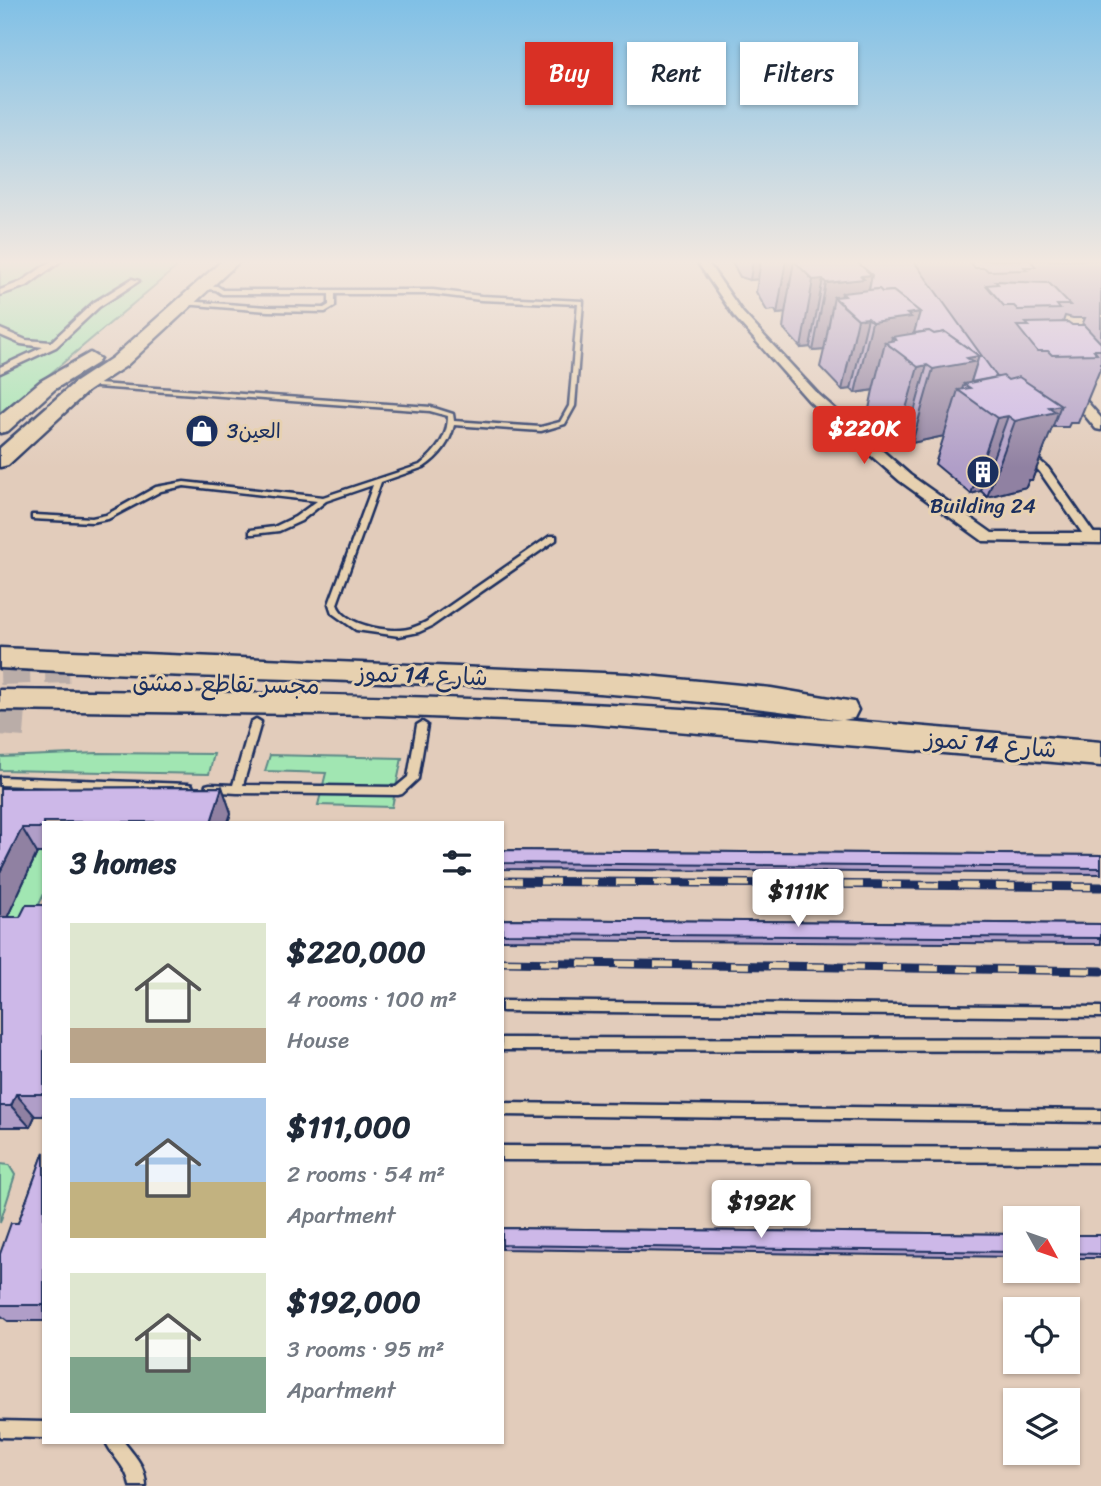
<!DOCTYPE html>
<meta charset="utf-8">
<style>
:root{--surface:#fff;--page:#f2f2f3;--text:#1f2937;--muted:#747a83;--accent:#d93025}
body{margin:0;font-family:Sriracha,"Playpen Sans Arabic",sans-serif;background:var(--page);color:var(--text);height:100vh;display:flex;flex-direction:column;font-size:26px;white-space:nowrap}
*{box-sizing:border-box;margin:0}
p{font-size:23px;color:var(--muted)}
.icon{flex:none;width:38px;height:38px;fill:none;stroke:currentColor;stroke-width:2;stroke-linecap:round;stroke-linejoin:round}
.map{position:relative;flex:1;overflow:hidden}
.details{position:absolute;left:42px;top:821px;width:462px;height:623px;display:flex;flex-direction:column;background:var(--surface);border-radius:0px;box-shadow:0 2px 5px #0004}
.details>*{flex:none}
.guide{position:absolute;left:525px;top:42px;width:471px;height:63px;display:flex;gap:14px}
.needle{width:46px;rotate:130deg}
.buttons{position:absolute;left:1003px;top:1206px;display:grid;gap:14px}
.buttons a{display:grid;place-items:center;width:77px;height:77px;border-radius:0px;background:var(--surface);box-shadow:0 2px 5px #0004;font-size:35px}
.price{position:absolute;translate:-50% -60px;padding:0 16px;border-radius:7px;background:#fff;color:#222;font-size:23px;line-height:46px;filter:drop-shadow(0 2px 4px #0008)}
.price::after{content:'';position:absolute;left:50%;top:42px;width:21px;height:16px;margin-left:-10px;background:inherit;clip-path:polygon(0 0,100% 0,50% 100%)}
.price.active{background:var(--accent);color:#fff}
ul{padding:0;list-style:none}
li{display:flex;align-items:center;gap:21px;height:175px;padding:0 28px}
li span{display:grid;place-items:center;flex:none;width:196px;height:140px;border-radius:0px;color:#555}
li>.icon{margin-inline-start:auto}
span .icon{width:84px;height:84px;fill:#fffc;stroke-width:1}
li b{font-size:30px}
h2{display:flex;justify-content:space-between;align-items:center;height:84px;padding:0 28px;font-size:30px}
.tag{padding:0 24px;border-radius:0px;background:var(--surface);box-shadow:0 2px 5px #0004;font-size:24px;line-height:63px}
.tag.active{background:var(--accent);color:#fff}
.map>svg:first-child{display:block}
.green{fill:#a1e6b2;stroke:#5e8a88;stroke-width:2}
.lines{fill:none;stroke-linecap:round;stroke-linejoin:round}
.primary-tunnel{stroke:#baada8;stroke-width:30;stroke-dasharray:30 15;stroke-linecap:butt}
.service-casing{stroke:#1b2f5e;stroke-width:5}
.pedestrian-casing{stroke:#1b2f5e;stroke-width:5}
.minor-casing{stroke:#1b2f5e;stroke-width:5}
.primary-casing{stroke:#1b2f5e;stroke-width:5}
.service{fill:#e7d1b0;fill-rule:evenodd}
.pedestrian{fill:#e7d1b0;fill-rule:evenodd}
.minor{fill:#e7d1b0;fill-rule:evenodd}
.primary{fill:#e7d1b0;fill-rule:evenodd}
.rail-casing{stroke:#1b2f5e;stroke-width:9}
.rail{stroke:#e7d1b0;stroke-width:6;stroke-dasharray:19;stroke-linecap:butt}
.wall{fill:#b09ec8;stroke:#1b2f5e;stroke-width:2;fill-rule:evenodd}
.shaded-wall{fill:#9081a2;stroke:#1b2f5e;stroke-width:2}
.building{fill:#cdb8e8;stroke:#1b2f5e;stroke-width:2}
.labels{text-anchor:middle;stroke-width:6;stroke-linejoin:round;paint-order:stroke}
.far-poi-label{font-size:21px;fill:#1b2f5e;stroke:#e7d1b0;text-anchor:start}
.street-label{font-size:24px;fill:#1b2f5e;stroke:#e7d1b0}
</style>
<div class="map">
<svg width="1101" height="1486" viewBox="0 0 1101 1486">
<rect width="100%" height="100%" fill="#e2ccbb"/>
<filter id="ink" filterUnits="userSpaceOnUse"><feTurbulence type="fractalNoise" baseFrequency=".0143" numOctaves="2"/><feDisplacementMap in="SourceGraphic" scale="14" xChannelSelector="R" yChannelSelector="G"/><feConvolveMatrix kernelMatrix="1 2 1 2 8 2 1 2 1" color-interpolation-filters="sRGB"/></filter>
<g filter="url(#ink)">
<g class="green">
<polygon points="0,260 185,260 0,416"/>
<polygon points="98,753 214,754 209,774 0,770 0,757"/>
<polygon points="270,755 402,758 392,807 318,805 326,773 265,771"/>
<polygon points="37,853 44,853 44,894 33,917 0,933"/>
<polygon points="0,1164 9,1165 15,1175 0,1223"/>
</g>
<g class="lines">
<g class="primary-tunnel">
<polyline points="0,670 69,668"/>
<polyline points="0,720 25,722"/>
</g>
<defs>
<g id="service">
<path d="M 203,285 L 217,286 L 223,290 L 433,290 L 481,296 L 583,301 L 575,406 L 565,424 L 541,431 L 454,425 C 450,443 439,457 424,467 L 381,482 L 337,604 C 343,624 381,631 400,630 C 409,630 418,626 426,622 L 550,536 L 556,536 L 556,540 L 432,626 L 419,632 L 399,636 L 356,630 L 332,613 L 329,604 L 373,485 L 326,501 L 301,521 L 279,531 L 253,534 L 250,534 L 250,530 L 274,527 L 295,517 L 317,501 L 184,486 L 161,491 L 108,519 L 92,522 L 32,519 L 32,515 L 35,515 L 92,518 L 106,515 L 156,487 L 184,482 L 323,497 L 420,465 C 436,452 448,437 448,416 L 430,411 L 96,387 L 96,385 L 98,384 L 431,407 L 453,414 L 454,421 L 541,427 L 560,422 L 569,406 L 578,304 L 481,300 L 433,294 L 335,294 L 335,306 L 325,312 L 268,311 L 183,304 L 182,303 L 185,301 L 268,307 L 324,308 L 329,305 L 329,294 L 222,294 L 216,290 L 201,288 L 200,287 Z"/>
<polygon points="256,719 261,722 243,785 396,787 408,777 417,725 422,722 427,725 418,779 402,794 398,795 237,793 206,791 205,788 206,785 210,784 233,785 251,722"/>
<polygon points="0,777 188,784 192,785 193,788 192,791 188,792 0,785"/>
<polygon points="502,1001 1101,1007 1101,1017 502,1011"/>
<polygon points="502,1038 1101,1039 1101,1051 502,1050"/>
<polygon points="502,1103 1101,1110 1101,1122 502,1115"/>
<polygon points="502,1146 1101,1148 1101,1162 502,1160"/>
<polygon points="0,1421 44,1422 44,1438 0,1437"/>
<path d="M 106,1442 L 124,1442 C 136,1458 145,1465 146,1486 L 130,1486 C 128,1468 113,1458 106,1442 Z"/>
</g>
<g id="pedestrian">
<polygon points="53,260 62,260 27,286 0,295 0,290 21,282"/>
<polygon points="132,279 139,281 99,307 56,347 0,373 0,367 43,347 21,344 0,335 0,329 26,340 51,342 93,303"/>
<polygon points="1026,449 1048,468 1097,538 1095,540 1087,540 1040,472 1021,452"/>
</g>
<g id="minor">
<polygon points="696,260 706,260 742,312 819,395 910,475 992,533 1101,533 1101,543 983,541 900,481 809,401 734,316"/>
<polygon points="1068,383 1072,384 1101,418 1101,430 1096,429 1064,390 1062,387"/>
</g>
<g id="primary">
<polygon points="223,260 241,260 126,366 88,391 8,465 0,467 0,448 74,383 112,358"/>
<polygon points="90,353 100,359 97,363 55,389 8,431 0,433 0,415 41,381"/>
<path d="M 0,648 L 627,674 L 771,688 L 854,702 L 858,710 L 854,718 L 843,720 L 1101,742 L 1101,766 L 579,723 L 378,715 L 0,710 L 0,690 C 281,693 561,697 841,720 C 563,676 280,684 0,668 Z"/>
</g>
</defs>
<use href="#service" class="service-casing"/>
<use href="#pedestrian" class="pedestrian-casing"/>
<use href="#minor" class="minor-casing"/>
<use href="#primary" class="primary-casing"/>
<use href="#service" class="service"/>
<use href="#pedestrian" class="pedestrian"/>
<use href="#minor" class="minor"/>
<use href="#primary" class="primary"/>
<defs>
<g id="rail">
<polyline points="502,881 1101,887"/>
<polyline points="502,962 1101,971"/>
</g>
</defs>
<use href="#rail" class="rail-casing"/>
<use href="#rail" class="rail"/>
</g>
<g class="wall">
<path d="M 731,260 L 1101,260 L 1101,367 L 1078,423 L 1070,423 L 1068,427 L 1052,427 L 1032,480 L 1029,480 L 1026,487 L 987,497 L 981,491 L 971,494 L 935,464 L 944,436 L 912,443 L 907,438 L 897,440 L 868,414 L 873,390 L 855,393 L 851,389 L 842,390 L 820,367 L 824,350 L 813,351 L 810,347 L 801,348 L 783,328 L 785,313 L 777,314 L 775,310 L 767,311 L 756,292 L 758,279 L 750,280 L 740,277 ZM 1065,316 L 1073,318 L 1085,318 L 1082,325 L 1072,325 L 1063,322 Z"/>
<polygon points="222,787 231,813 228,822 44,822 44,853 37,853 7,917 20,917 44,905 44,1116 35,1116 30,1127 0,1127 0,788"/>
<polygon points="502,850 1101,855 1101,874 502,869"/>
<polygon points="502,919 1101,924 1101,944 502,940"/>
<polygon points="44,1152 44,1321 8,1321 0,1315 0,1254 18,1223"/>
<polygon points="502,1228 1015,1234 1015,1257 502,1249"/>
<rect x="1068" y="1235" width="33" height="23"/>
</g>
<g class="shaded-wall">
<polygon points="753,260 761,260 758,279 750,280"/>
<polygon points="786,260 801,260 794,261 785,313 777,314"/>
<polygon points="804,260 832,260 827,283 860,279 861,276 872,275 863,319 868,318 851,389 842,390 858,319 843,306 845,296 842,293 840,303 834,297 824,350 813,351 826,283 823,279 810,347 801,348 813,280 803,270"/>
<polygon points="920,312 907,359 896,340 892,337 890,346 885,342 873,390 855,393 872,322 907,314"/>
<polygon points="979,356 969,388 964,384 961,392 958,390 944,436 912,443 933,369 967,358"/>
<polygon points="927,365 907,438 897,440 918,367"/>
<polygon points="1061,405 1032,480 1029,480 1026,487 987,497 1015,421 1049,407"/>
<polygon points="1008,416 981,491 971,494 997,418"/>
<polygon points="222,787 231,813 228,822 211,822"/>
<polygon points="22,828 37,853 0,933 0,872"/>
<polygon points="16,1094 35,1116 30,1127 11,1106"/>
</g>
<g class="building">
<polygon points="804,260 855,260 872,275 861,276 864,279 826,283 823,279 813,280 794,261"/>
<polygon points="855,260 913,260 997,377 971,382 979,356 945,332 934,334 929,331 914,333 920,312 893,291 882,292 879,289 869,290 872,275"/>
<polygon points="969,260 1030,260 1036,267 1024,267 1027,270 988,271 985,268 975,268"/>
<polygon points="995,281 1049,283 1070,305 1057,305 1060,309 1018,310 1014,306 1004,306 986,285 998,284"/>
<polygon points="879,289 882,292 893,291 920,312 907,314 911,317 872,322 868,318 858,319 834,297 845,296 842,293"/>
<polygon points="1068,322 1072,325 1084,325 1101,343 1101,350 1094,350 1097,354 1052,355 1048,351 1037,351 1017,326 1029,326 1026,323"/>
<polygon points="929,331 934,334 945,332 979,356 967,358 973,362 933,369 927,365 918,367 885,342 896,340 892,337"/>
<polygon points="1003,376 1008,380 1019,377 1061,405 1049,407 1056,412 1015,421 1008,416 997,418 958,390 970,388 964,384"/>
<polygon points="222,787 211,822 44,822 44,828 22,828 0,872 0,788"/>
<polygon points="502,850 1101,855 1101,868 502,863"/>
<polygon points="26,905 44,905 44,1094 16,1094 11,1106 0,1106 0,917 20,917"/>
<polygon points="502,919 1101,924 1101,938 502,934"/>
<polygon points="44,1152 44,1305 0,1305 0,1254 11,1223 18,1223"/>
<polygon points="502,1228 1015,1234 1015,1252 502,1245"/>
<polygon points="1068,1235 1101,1235 1101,1254 1068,1253"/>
</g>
</g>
<linearGradient id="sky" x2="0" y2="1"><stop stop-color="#80c0e6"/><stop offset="0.56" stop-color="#f2e8e0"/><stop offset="1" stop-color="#f2e8e0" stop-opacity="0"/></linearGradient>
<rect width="1101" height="468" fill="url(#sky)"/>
<defs>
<symbol id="shop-disc" viewBox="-11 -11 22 22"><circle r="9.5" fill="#1b2f5e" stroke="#e7d1b0"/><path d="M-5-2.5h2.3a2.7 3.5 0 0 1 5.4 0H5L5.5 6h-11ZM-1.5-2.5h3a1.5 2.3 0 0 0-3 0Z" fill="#fff"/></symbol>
<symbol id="building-disc" viewBox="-11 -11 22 22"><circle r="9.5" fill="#1b2f5e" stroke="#e7d1b0"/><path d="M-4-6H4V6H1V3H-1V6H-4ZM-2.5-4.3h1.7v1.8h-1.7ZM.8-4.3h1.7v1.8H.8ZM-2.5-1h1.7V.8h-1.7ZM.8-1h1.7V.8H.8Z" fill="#fff"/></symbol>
</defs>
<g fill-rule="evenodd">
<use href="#shop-disc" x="183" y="412" width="38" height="38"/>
<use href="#building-disc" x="964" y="453" width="38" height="38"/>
</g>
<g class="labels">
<g class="far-poi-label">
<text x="227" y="438">العين3</text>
<text x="983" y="513" text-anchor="middle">Building 24</text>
</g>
<g class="street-label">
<text transform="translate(422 675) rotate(2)" y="8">شارع 14 تموز</text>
<text transform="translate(226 684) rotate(1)" y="8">مجسر تقاطع دمشق</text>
<text transform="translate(991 744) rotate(5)" y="8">شارع 14 تموز</text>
</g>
</g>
</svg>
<div class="buttons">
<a><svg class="needle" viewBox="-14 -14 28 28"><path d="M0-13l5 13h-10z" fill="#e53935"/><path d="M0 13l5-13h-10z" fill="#747a83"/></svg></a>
<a><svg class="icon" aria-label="locate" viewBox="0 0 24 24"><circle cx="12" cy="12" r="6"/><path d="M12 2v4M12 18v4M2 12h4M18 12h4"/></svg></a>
<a><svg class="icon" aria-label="layers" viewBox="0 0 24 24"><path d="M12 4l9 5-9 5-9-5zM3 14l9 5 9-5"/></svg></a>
</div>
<b class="price active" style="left:864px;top:466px">$220K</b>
<b class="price" style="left:798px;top:929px">$111K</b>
<b class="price" style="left:761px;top:1240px">$192K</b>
<div class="guide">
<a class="tag active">Buy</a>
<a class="tag">Rent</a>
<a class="tag">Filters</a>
</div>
<section class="details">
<h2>3 homes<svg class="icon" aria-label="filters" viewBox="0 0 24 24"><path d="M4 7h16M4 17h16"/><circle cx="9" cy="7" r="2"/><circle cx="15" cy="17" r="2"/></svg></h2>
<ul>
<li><span style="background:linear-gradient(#dfe7d0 75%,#b9a48a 0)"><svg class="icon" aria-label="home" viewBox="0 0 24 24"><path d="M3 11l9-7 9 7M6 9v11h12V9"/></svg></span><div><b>$220,000</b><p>4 rooms · 100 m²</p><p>House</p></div></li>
<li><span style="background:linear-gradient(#a9c7e8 60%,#c2b280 0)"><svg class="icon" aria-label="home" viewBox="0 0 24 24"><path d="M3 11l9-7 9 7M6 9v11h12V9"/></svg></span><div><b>$111,000</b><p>2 rooms · 54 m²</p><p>Apartment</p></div></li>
<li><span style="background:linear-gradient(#dfe7d0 60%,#7fa58c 0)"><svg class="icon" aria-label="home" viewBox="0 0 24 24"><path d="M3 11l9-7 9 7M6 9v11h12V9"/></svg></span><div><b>$192,000</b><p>3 rooms · 95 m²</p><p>Apartment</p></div></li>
</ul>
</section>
</div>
